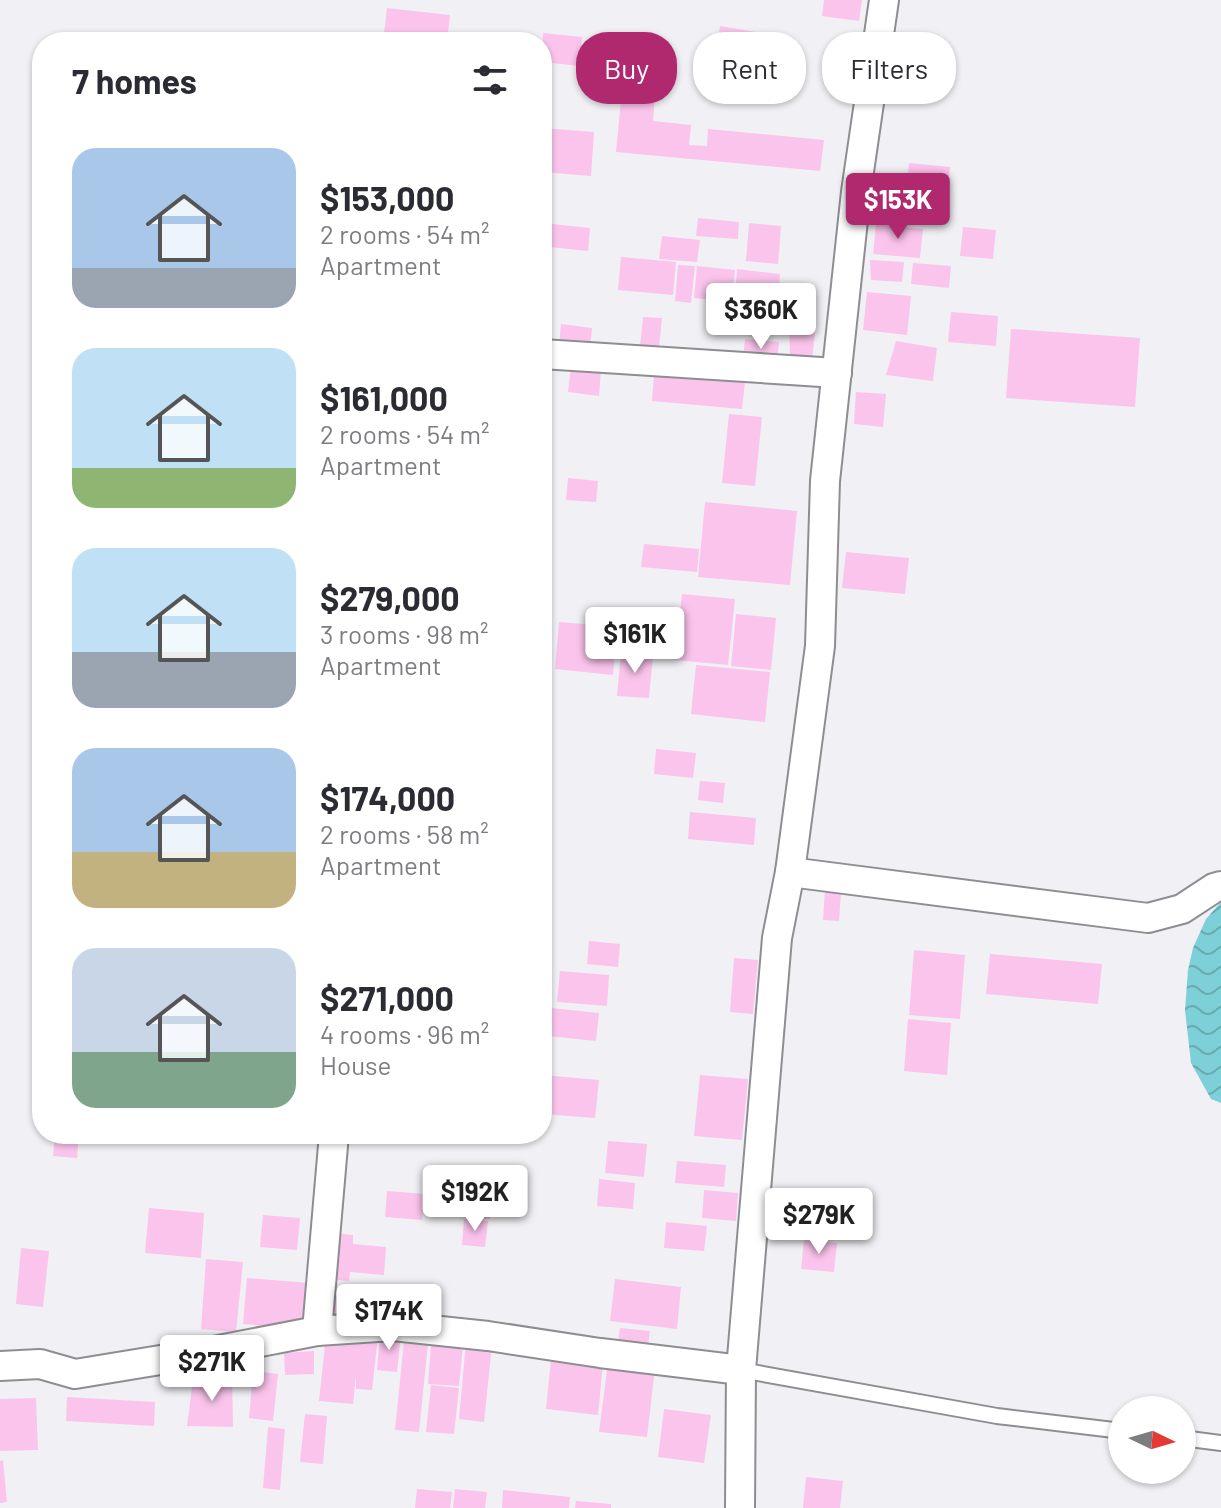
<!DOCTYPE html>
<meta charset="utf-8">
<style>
:root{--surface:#fff;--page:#f2f2f3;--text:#2b2b33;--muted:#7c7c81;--accent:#b0296e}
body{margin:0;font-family:Barlow,sans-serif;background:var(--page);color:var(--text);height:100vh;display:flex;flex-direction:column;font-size:30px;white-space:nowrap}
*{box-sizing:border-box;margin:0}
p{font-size:26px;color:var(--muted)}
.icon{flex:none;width:44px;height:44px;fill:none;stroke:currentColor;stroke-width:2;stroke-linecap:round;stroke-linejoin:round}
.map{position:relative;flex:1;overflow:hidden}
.sheet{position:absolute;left:32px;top:32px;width:520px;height:1112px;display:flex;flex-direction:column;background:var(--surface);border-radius:32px;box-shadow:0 2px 6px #0004}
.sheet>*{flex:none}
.hud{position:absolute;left:576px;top:32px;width:524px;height:72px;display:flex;gap:16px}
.needle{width:52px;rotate:95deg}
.fabs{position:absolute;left:1108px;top:1396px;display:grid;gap:16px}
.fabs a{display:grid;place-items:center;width:88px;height:88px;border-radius:50%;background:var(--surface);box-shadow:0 2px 6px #0004;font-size:40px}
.price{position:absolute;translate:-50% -68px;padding:0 18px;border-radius:8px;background:#fff;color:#222;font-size:26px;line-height:52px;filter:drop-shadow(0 2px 4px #0008)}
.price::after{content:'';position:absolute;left:50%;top:48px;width:24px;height:18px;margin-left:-12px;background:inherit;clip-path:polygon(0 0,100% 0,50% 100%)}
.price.on{background:var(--accent);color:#fff}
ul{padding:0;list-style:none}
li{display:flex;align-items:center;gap:24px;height:200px;padding:0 40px}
li span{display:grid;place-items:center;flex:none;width:224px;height:160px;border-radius:24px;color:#555}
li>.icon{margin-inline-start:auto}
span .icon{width:96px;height:96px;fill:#fffc;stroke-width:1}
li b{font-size:34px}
h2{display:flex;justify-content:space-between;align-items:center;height:96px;padding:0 40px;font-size:34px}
.chip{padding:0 28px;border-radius:32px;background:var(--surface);box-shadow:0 2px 6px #0004;font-size:28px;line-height:72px}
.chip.on{background:var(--accent);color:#fff}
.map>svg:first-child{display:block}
.water{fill:url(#water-waves)}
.building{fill:#fbc4ec}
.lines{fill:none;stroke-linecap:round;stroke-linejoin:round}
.lane-casing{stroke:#8e8d91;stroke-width:18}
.street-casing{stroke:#8e8d91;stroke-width:32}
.lane{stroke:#fff;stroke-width:14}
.street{stroke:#fff;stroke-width:28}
</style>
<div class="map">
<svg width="1221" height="1508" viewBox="0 0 1221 1508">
<defs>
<pattern id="water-waves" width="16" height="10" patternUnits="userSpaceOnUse" patternTransform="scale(2)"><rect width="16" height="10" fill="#7dd0d7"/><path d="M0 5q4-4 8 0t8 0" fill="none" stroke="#68aab0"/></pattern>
</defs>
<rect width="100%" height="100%" fill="#f1f0f4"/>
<polygon class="water" points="1221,902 1221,1103 1211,1099 1191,1063 1185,1010 1188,970 1193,948 1206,919"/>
<g class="building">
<polygon points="824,0 862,0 859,21 822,16"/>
<polygon points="387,8 450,15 447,42 383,42"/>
<polygon points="720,26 772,35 766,76 713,68"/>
<polygon points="543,33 582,37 579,66 542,62"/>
<polygon points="623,79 656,82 653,121 691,125 689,145 707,146 708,129 824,140 820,171 616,152"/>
<polygon points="542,128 594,132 591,176 542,172"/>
<polygon points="909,163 950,167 946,211 905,207"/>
<polygon points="698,218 739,222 738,239 696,236"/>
<polygon points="749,223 781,226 778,264 746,261"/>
<polygon points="552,224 590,228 588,251 549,247"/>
<polygon points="876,224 923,229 920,258 873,254"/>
<polygon points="963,227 996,230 993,259 960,256"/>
<polygon points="662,236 700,240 697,262 659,259"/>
<polygon points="621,257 676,262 673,295 618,290"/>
<polygon points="870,260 904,262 902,282 871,280"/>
<polygon points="913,263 951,266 949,288 911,284"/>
<polygon points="678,265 695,266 691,303 675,301"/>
<polygon points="697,266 735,270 732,302 694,298"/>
<polygon points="737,269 780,274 778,301 735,298"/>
<polygon points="867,292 911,296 907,335 863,330"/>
<polygon points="736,299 762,302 759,323 734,321"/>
<polygon points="951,312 998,316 996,346 948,342"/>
<polygon points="643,317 662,318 659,348 640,346"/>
<polygon points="789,321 816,323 812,360 790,357"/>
<polygon points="561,324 592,328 590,348 559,345"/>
<polygon points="1011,329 1140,338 1135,407 1006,398"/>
<polygon points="745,339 779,342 777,363 743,359"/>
<polygon points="896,341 937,348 933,381 886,375"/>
<polygon points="571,367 601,370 599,396 568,392"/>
<polygon points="654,374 745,382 742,409 652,401"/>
<polygon points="856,392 886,394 883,427 854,424"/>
<polygon points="729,414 762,417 755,486 722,483"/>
<polygon points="568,478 598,481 596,502 566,500"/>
<polygon points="705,502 797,511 790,585 698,577"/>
<polygon points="644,544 699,549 697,572 641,567"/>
<polygon points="846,552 909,558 905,594 842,588"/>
<polygon points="682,594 735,599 728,665 675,660"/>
<polygon points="736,614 776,618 771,670 731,666"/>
<polygon points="559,622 617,627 613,675 555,669"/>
<polygon points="621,652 653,655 649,698 617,696"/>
<polygon points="696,665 770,672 765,722 691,714"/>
<polygon points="656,749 696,753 693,778 654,774"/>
<polygon points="700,781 725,783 723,803 698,800"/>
<polygon points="690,812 756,818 754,845 688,839"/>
<polygon points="825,891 841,892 839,921 823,920"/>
<polygon points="589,941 620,944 618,967 587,964"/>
<polygon points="914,950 965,955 960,1019 909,1015"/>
<polygon points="990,954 1102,964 1098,1004 986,994"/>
<polygon points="734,958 758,960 753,1014 730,1012"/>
<polygon points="560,971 609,975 607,1006 557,1002"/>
<polygon points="551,1008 599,1013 596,1041 548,1036"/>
<polygon points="908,1019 951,1023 947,1075 904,1071"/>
<polygon points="543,1075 599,1080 595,1118 542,1114"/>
<polygon points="700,1075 748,1079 742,1140 694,1136"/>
<polygon points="55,1134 79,1134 77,1158 53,1156"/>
<polygon points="608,1141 647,1144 644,1177 605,1173"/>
<polygon points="677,1161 726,1165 724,1187 675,1183"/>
<polygon points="599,1179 635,1183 633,1209 597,1206"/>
<polygon points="779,1189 820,1193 817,1226 777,1222"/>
<polygon points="429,1190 492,1196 490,1219 427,1213"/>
<polygon points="704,1190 738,1193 736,1221 702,1218"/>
<polygon points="387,1191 425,1194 422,1220 385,1217"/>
<polygon points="149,1208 204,1213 201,1258 145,1253"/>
<polygon points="263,1215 300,1218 297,1250 260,1247"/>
<polygon points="464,1219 488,1221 485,1247 462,1245"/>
<polygon points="666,1222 707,1226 704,1251 664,1248"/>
<polygon points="331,1233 353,1235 353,1244 386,1247 384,1275 350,1272 349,1281 327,1279"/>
<polygon points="804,1240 837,1243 834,1272 801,1269"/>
<polygon points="21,1248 49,1251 43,1307 16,1304"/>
<polygon points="206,1259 243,1262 236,1332 201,1329"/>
<polygon points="247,1278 309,1283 305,1329 243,1324"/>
<polygon points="615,1279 681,1287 677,1329 610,1321"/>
<polygon points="362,1292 381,1294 379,1325 359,1323"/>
<polygon points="324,1295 359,1298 357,1324 322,1321"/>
<polygon points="387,1299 402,1301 400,1321 385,1319"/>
<polygon points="620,1328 650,1331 647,1353 617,1349"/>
<polygon points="405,1331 429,1333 419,1432 395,1430"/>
<polygon points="380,1333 401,1335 397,1372 377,1370"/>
<polygon points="432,1333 464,1336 459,1386 428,1384"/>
<polygon points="326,1336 378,1336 372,1390 356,1389 356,1376 353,1404 319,1401"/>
<polygon points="466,1342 492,1345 484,1422 459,1419"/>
<polygon points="314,1351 314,1374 285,1375 284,1353"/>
<polygon points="551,1359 603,1364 598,1415 546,1409"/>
<polygon points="608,1362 655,1368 647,1437 599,1432"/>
<polygon points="253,1371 278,1374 273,1421 249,1418"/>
<polygon points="232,1375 233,1427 187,1426 193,1380"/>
<polygon points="431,1385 459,1388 454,1434 426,1432"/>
<polygon points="67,1397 155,1402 154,1426 66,1421"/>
<polygon points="36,1398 38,1450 0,1451 0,1399"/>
<polygon points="664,1409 711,1415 704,1463 658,1457"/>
<polygon points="305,1414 327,1416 323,1464 300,1462"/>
<polygon points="268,1427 285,1429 280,1490 263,1488"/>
<polygon points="3,1460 7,1502 0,1503 0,1461"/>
<polygon points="806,1477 843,1481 840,1508 803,1508"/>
<polygon points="417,1489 452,1492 450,1508 415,1508"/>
<polygon points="455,1489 487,1492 485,1508 453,1508"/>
<polygon points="503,1490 570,1497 569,1508 502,1508"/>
<polygon points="576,1501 611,1504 611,1508 575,1508"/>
</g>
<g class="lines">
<defs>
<g id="lane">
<polyline points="741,1370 997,1416 1122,1431"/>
<polyline points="1182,1438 1221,1443"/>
</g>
<g id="street">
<polyline points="542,354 837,373"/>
<polyline points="790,872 1148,918 1182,909 1214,888 1221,886"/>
<polyline points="317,1331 334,1134"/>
<polyline points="0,1366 40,1364 75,1374 203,1353 317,1331 393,1326 488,1336 600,1353 741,1370"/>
<polyline points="740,1508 741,1370 777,938 790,872 820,646 825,481 856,192 884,0"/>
</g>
</defs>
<use href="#lane" class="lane-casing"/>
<use href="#street" class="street-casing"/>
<use href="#lane" class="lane"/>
<use href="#street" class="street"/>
</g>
</svg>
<div class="fabs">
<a><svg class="needle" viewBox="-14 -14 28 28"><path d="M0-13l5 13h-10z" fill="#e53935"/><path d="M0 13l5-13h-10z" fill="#7c7c81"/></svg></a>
</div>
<b class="price on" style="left:898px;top:241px">$153K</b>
<b class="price" style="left:761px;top:351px">$360K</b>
<b class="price" style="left:635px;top:675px">$161K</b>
<b class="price" style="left:475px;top:1233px">$192K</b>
<b class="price" style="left:819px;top:1256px">$279K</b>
<b class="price" style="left:389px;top:1352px">$174K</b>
<b class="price" style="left:212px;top:1403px">$271K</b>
<div class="hud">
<a class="chip on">Buy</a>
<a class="chip">Rent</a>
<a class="chip">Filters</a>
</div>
<section class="sheet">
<h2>7 homes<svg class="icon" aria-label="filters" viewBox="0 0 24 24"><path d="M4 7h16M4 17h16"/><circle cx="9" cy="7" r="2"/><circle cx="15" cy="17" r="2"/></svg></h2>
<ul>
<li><span style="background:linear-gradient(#a9c7e8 75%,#9aa5b1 0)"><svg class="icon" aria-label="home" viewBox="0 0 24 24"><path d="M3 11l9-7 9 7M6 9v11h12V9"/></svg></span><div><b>$153,000</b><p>2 rooms · 54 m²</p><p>Apartment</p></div></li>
<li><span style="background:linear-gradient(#bfe0f5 75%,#8fb573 0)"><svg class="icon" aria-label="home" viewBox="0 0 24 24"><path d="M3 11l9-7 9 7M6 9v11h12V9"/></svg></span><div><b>$161,000</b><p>2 rooms · 54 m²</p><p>Apartment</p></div></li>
<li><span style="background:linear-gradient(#bfe0f5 65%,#9aa5b1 0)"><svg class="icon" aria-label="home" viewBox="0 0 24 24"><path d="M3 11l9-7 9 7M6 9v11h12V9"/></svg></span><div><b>$279,000</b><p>3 rooms · 98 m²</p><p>Apartment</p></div></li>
<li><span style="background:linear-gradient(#a9c7e8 65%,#c2b280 0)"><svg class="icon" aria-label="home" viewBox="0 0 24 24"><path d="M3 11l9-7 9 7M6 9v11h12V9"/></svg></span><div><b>$174,000</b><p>2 rooms · 58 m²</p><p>Apartment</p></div></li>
<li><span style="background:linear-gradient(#c9d6e8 65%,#7fa58c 0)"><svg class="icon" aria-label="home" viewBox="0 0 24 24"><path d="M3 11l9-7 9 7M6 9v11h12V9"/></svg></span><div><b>$271,000</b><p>4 rooms · 96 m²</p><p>House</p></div></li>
</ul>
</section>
</div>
